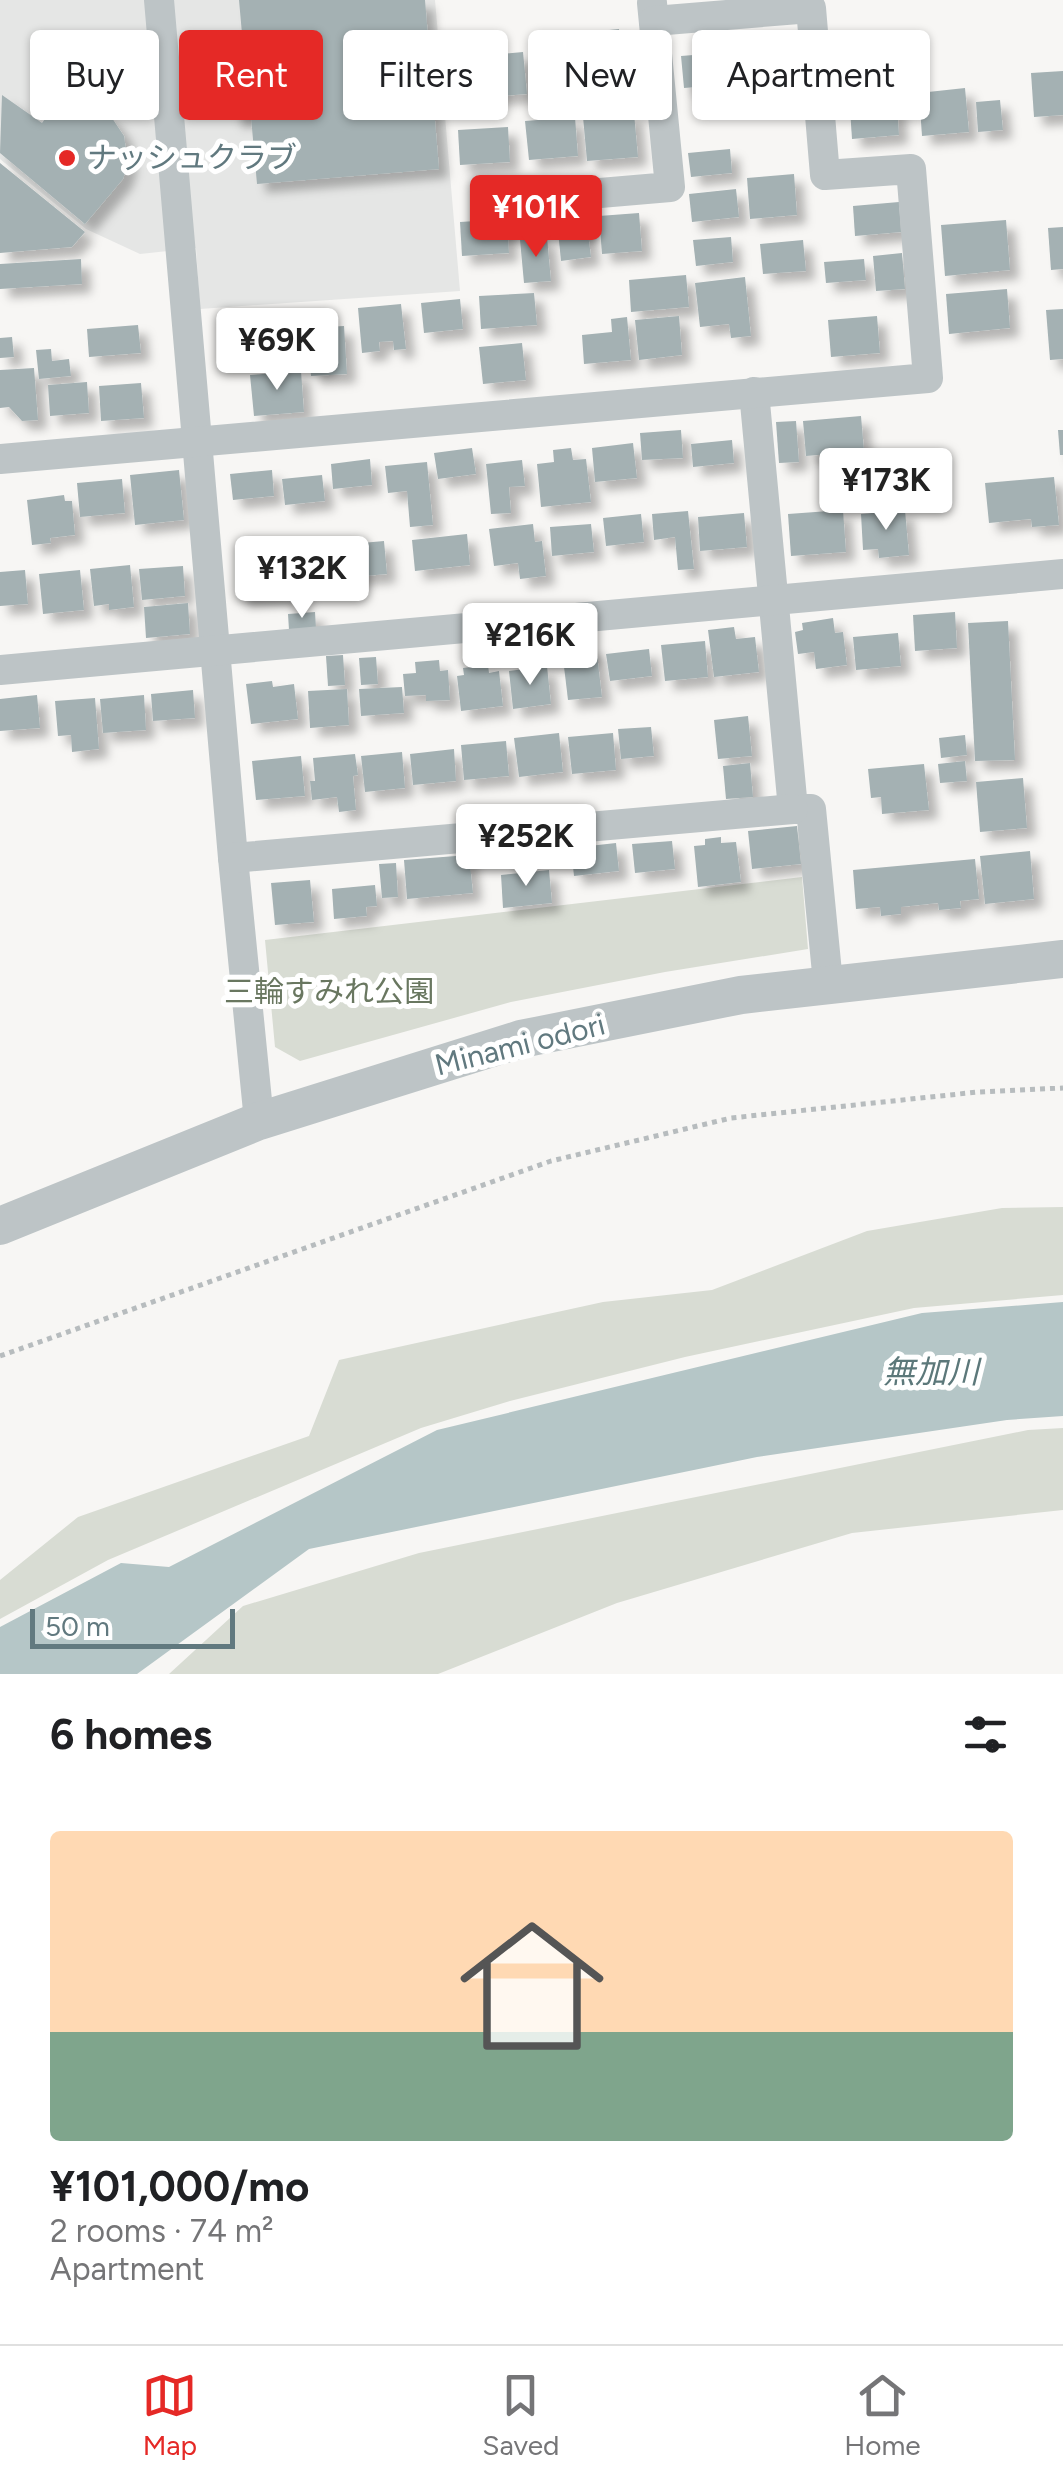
<!DOCTYPE html>
<meta charset="utf-8">
<style>
:root{--surface:#fff;--page:#f2f2f2;--text:#202124;--muted:#757577;--line:#e0e0e0;--accent:#e52926}
body{margin:0;font-family:Figtree,"Noto Sans JP",sans-serif;background:var(--page);color:var(--text);height:100vh;display:flex;flex-direction:column;font-size:38px;white-space:nowrap}
*{box-sizing:border-box;margin:0}
p{font-size:32px;color:var(--muted)}
.icon{flex:none;width:55px;height:55px;fill:none;stroke:currentColor;stroke-width:2;stroke-linecap:round;stroke-linejoin:round}
.map{position:relative;height:1674px;overflow:hidden}
.side{display:flex;flex-direction:column;background:var(--surface);flex:1}
.side>*{flex:none}
.hud{position:absolute;left:30px;top:30px;width:1005px;height:90px;display:flex;gap:20px}
.scale{position:absolute;left:30px;bottom:25px;width:205px;box-sizing:border-box;padding-left:10px;border:5px solid #61797f;border-top:0;font-size:28px;line-height:35px;white-space:nowrap;color:#61797f;-webkit-text-stroke:8px #fff;paint-order:stroke}
.price{position:absolute;translate:-50% -85px;padding:0 22px;border-radius:10px;background:#fff;color:#222;font-size:32px;line-height:65px;filter:drop-shadow(0 2px 5px #0008)}
.price::after{content:'';position:absolute;left:50%;top:60px;width:30px;height:22px;margin-left:-15px;background:inherit;clip-path:polygon(0 0,100% 0,50% 100%)}
.price.selected{background:var(--accent);color:#fff}
ul{padding:0;list-style:none}
li{display:grid;align-content:center;gap:20px;height:530px;padding:0 50px}
li+li{border-top:2px solid var(--line)}
li span{display:grid;place-items:center;height:310px;border-radius:10px;color:#555}
li>.icon{margin-inline-start:auto}
span .icon{width:180px;height:180px;fill:#fffc;stroke-width:1}
li b{font-size:42px}
h2{display:flex;justify-content:space-between;align-items:center;height:120px;padding:0 50px;font-size:42px}
.chip{padding:0 35px;border-radius:10px;background:var(--surface);box-shadow:0 2px 8px #0004;font-size:35px;line-height:90px}
.chip.selected{background:var(--accent);color:#fff}
.dock{display:flex;justify-content:space-around;align-items:center;height:140px;border-top:2px solid var(--line);background:var(--surface);font-size:28px;color:var(--muted)}
.dock a{display:grid;justify-items:center;gap:5px}
.dock .selected{color:var(--accent)}
.map>svg:first-child{display:block}
.built{fill:#e5e6e5}
.green{fill:#d8dcd3}
.water{fill:#b5c6c7}
.building{fill:#a4b1b3;filter:url(#shadow)}
.lines{fill:none;stroke-linecap:round;stroke-linejoin:round}
.path{stroke:#b7bcbe;stroke-width:5;stroke-dasharray:5 5;stroke-linecap:butt}
.minor{stroke:#bdc4c6;stroke-width:30}
.tertiary{stroke:#bdc4c6;stroke-width:38}
.poi-dot{fill:#e52926;stroke:#fff;stroke-width:4}
.labels{text-anchor:middle;stroke-width:10;stroke-linejoin:round;paint-order:stroke}
.poi-label{font-size:30px;fill:#61797f;stroke:#fff;text-anchor:start}
.park-label{font-size:30px;fill:#697760;stroke:#fff}
.street-label{font-size:30px;fill:#61797f;stroke:#fff}
.water-label{font-size:32px;font-style:italic;fill:#5c787a;stroke:#fff}
</style>
<div class="map">
<svg width="1063" height="1674" viewBox="0 0 1063 1674">
<defs>
<filter id="shadow"><feDropShadow dx="9" dy="9" stdDeviation="5" flood-color="#0004"/></filter>
</defs>
<rect width="100%" height="100%" fill="#f7f6f4"/>
<polygon class="built" points="0,0 435,0 460,291 200,309 196,248 140,254 86,229 0,159"/>
<g class="green">
<polygon points="802,877 808,949 665,972 511,1002 300,1061 275,1047 265,940"/>
<polygon points="1063,1207 1063,1295 914,1308 685,1357 510,1401 421,1428 108,1560 0,1619 0,1580 78,1517 309,1436 339,1360 603,1302 712,1290 867,1231 1002,1208"/>
<polygon points="1063,1428 1063,1510 852,1533 617,1603 438,1674 169,1674 243,1606 419,1553 1028,1430"/>
</g>
<polygon class="water" points="1063,1302 1063,1416 1007,1420 757,1457 309,1549 137,1674 0,1674 0,1627 121,1563 169,1567 437,1430 922,1313"/>
<g class="building">
<polygon points="239,0 425,0 439,169 257,184 251,117 233,119 228,57 244,56"/>
<polygon points="619,29 623,65 554,72 550,36"/>
<polygon points="523,52 527,94 454,100 450,59"/>
<polygon points="731,52 734,84 684,88 681,56"/>
<polygon points="1063,71 1063,115 1034,117 1031,73"/>
<polygon points="898,80 899,95 855,99 854,84"/>
<polygon points="965,88 969,132 922,136 919,93"/>
<polygon points="2,95 42,123 52,109 75,103 88,105 112,118 124,136 128,164 123,179 85,224 0,153"/>
<polygon points="1000,100 1003,130 978,132 976,102"/>
<polygon points="897,105 899,135 852,139 850,109"/>
<polygon points="634,113 638,157 587,161 583,117"/>
<polygon points="575,117 578,156 529,160 525,121"/>
<polygon points="508,127 510,162 460,165 458,130"/>
<polygon points="730,149 732,173 691,177 688,153"/>
<polygon points="0,163 85,232 72,247 0,253"/>
<polygon points="794,174 797,215 750,219 747,178"/>
<polygon points="736,189 739,217 692,222 689,194"/>
<polygon points="899,202 901,232 855,236 853,206"/>
<polygon points="639,213 642,251 602,254 599,216"/>
<polygon points="586,218 591,257 561,261 557,221"/>
<polygon points="507,219 509,253 462,256 460,222"/>
<polygon points="1006,220 1010,270 945,276 941,225"/>
<polygon points="1063,227 1063,269 1051,270 1048,228"/>
<polygon points="547,237 551,281 524,283 520,240"/>
<polygon points="731,237 733,262 696,266 693,240"/>
<polygon points="803,240 806,271 763,274 760,244"/>
<polygon points="902,253 905,289 876,291 873,256"/>
<polygon points="81,259 82,284 0,289 0,264"/>
<polygon points="864,259 866,280 826,283 824,262"/>
<polygon points="686,275 689,307 631,312 629,280"/>
<polygon points="745,277 751,336 731,338 729,324 700,327 695,283"/>
<polygon points="1007,289 1010,328 949,334 946,294"/>
<polygon points="534,293 537,325 481,329 479,296"/>
<polygon points="460,299 463,329 424,333 421,303"/>
<polygon points="401,304 406,349 394,350 393,341 379,342 380,351 362,353 358,308"/>
<polygon points="1063,309 1063,359 1050,360 1046,310"/>
<polygon points="299,312 302,349 255,352 252,315"/>
<polygon points="679,316 682,355 639,360 635,320"/>
<polygon points="877,316 880,353 831,357 828,320"/>
<polygon points="627,317 631,360 584,364 582,335 612,332 611,319"/>
<polygon points="138,325 141,353 89,357 87,329"/>
<polygon points="344,326 347,374 311,376 307,328"/>
<polygon points="12,337 14,357 0,358 0,338"/>
<polygon points="522,343 526,380 483,384 479,347"/>
<polygon points="51,349 52,361 69,359 71,376 39,379 36,350"/>
<polygon points="34,368 38,420 22,421 9,407 0,408 0,370"/>
<polygon points="301,371 304,412 254,416 250,375"/>
<polygon points="87,382 89,413 50,416 48,385"/>
<polygon points="141,383 144,418 101,421 99,386"/>
<polygon points="861,416 864,451 806,456 803,421"/>
<polygon points="796,421 799,462 779,463 776,422"/>
<polygon points="681,430 683,458 642,460 640,433"/>
<polygon points="1058,430 1063,430 1063,455 1060,455"/>
<polygon points="732,440 734,463 693,467 691,444"/>
<polygon points="633,443 637,478 595,482 592,448"/>
<polygon points="472,448 476,474 438,479 434,453"/>
<polygon points="571,448 573,460 586,459 591,502 541,507 537,464 554,462 553,450"/>
<polygon points="370,459 372,485 333,489 331,464"/>
<polygon points="522,460 525,486 509,487 511,513 491,514 486,464"/>
<polygon points="427,462 433,525 410,527 407,491 388,493 385,466"/>
<polygon points="179,470 184,520 135,525 130,475"/>
<polygon points="272,470 274,496 233,500 230,474"/>
<polygon points="322,475 325,501 285,505 282,479"/>
<polygon points="1054,477 1059,525 1032,527 1031,519 989,523 985,483"/>
<polygon points="122,479 125,513 80,517 77,483"/>
<polygon points="64,495 65,501 72,501 75,535 50,538 51,543 32,545 27,500"/>
<polygon points="843,510 846,552 791,556 788,514"/>
<polygon points="905,510 909,555 879,558 878,549 863,550 861,514"/>
<polygon points="688,511 694,569 678,570 675,537 654,540 652,514"/>
<polygon points="744,513 747,547 700,551 698,517"/>
<polygon points="641,514 644,542 606,546 603,518"/>
<polygon points="533,524 535,542 542,541 546,576 520,579 518,563 494,566 489,529"/>
<polygon points="591,524 594,552 552,556 550,527"/>
<polygon points="467,534 470,565 415,571 412,540"/>
<polygon points="329,541 332,571 291,575 288,546"/>
<polygon points="384,541 387,574 343,578 340,545"/>
<polygon points="281,563 284,596 239,599 236,567"/>
<polygon points="130,565 134,607 109,610 109,604 94,606 90,569"/>
<polygon points="183,566 185,596 142,600 139,569"/>
<polygon points="25,570 28,604 0,606 0,572"/>
<polygon points="80,570 84,610 43,614 39,574"/>
<polygon points="188,603 190,634 146,638 144,607"/>
<polygon points="315,612 316,628 289,630 288,614"/>
<polygon points="955,612 957,648 915,651 913,615"/>
<polygon points="833,618 835,633 843,632 847,665 816,669 814,652 798,654 795,632 803,630 802,623"/>
<polygon points="1008,621 1015,760 975,761 968,623"/>
<polygon points="734,627 736,639 755,637 759,672 714,677 708,630"/>
<polygon points="898,633 901,666 856,670 853,637"/>
<polygon points="705,641 708,677 665,681 661,645"/>
<polygon points="596,646 602,697 568,700 562,650"/>
<polygon points="649,649 652,676 610,681 606,654"/>
<polygon points="343,655 345,685 328,686 326,656"/>
<polygon points="376,657 378,684 361,685 359,658"/>
<polygon points="439,660 440,671 448,670 450,700 426,701 426,695 405,696 403,674 416,673 415,662"/>
<polygon points="488,665 489,673 499,671 503,706 461,711 457,676 464,675 463,668"/>
<polygon points="547,666 551,704 513,709 509,671"/>
<polygon points="272,681 273,687 294,684 298,719 251,724 246,684"/>
<polygon points="402,687 404,713 361,716 359,689"/>
<polygon points="347,689 349,725 310,728 308,691"/>
<polygon points="193,690 195,718 153,721 151,694"/>
<polygon points="37,695 40,728 0,731 0,699"/>
<polygon points="144,695 146,730 103,733 100,699"/>
<polygon points="95,698 99,749 72,752 71,735 58,736 55,701"/>
<polygon points="748,716 752,756 718,759 714,720"/>
<polygon points="651,727 654,756 621,759 618,729"/>
<polygon points="559,733 563,772 519,777 514,738"/>
<polygon points="613,733 616,770 572,774 568,737"/>
<polygon points="965,735 967,755 941,758 939,738"/>
<polygon points="506,741 509,776 464,780 461,745"/>
<polygon points="454,749 456,781 413,785 410,754"/>
<polygon points="402,752 405,788 365,792 361,756"/>
<polygon points="355,754 358,775 353,776 356,810 339,812 337,797 312,800 310,781 315,781 313,758"/>
<polygon points="301,756 305,796 256,800 252,761"/>
<polygon points="965,761 967,781 940,783 938,764"/>
<polygon points="750,763 753,797 726,799 723,766"/>
<polygon points="924,764 929,810 882,814 881,797 871,798 868,769"/>
<polygon points="1023,778 1027,828 980,832 976,782"/>
<polygon points="797,826 801,864 752,869 748,831"/>
<polygon points="721,837 721,843 736,842 741,882 698,887 694,846 705,845 705,839"/>
<polygon points="672,841 675,869 635,873 632,844"/>
<polygon points="616,843 619,871 574,876 571,848"/>
<polygon points="1030,851 1034,899 985,904 980,856"/>
<polygon points="469,855 473,893 407,899 404,860"/>
<polygon points="975,859 979,899 960,901 961,908 939,910 938,903 901,907 901,914 881,916 880,907 856,909 853,870"/>
<polygon points="396,863 398,897 382,898 379,864"/>
<polygon points="549,870 552,903 503,908 501,875"/>
<polygon points="310,880 314,922 275,925 271,883"/>
<polygon points="375,885 377,906 366,907 367,916 334,919 332,889"/>
</g>
<g class="lines">
<polyline class="path" points="0,1356 551,1161 731,1118 978,1092 1063,1088"/>
<g class="minor">
<polyline points="159,0 233,858 259,1121"/>
<polyline points="530,199 670,187 652,3"/>
<polyline points="754,392 793,809 811,809 828,983"/>
<polyline points="0,459 928,378 911,169 825,175 811,8 654,21"/>
<polyline points="0,670 1063,574"/>
<polyline points="233,858 793,809"/>
</g>
<polyline class="tertiary" points="0,1226 259,1121 521,1039 741,995 1063,959"/>
</g>
<circle class="poi-dot" cx="67" cy="158" r="10"/>
<g class="labels">
<g class="poi-label">
<text x="87" y="168">ナッシュクラブ</text>
</g>
<g class="park-label">
<text x="329" y="1002">三輪すみれ公園</text>
</g>
<g class="street-label">
<text transform="translate(520 1045) rotate(-14)" y="10">Minami odori</text>
</g>
<g class="water-label">
<text x="931" y="1383">無加川</text>
</g>
</g>
</svg>
<div class="scale">50 m</div>
<b class="price selected" style="left:536px;top:260px">¥101K</b>
<b class="price" style="left:277px;top:393px">¥69K</b>
<b class="price" style="left:886px;top:533px">¥173K</b>
<b class="price" style="left:302px;top:621px">¥132K</b>
<b class="price" style="left:530px;top:688px">¥216K</b>
<b class="price" style="left:526px;top:889px">¥252K</b>
<div class="hud">
<a class="chip">Buy</a>
<a class="chip selected">Rent</a>
<a class="chip">Filters</a>
<a class="chip">New</a>
<a class="chip">Apartment</a>
</div>
</div>
<section class="side">
<h2>6 homes<svg class="icon" aria-label="filters" viewBox="0 0 24 24"><path d="M4 7h16M4 17h16"/><circle cx="9" cy="7" r="2"/><circle cx="15" cy="17" r="2"/></svg></h2>
<ul>
<li><span style="background:linear-gradient(#ffd9b3 65%,#7fa58c 0)"><svg class="icon" aria-label="home" viewBox="0 0 24 24"><path d="M3 11l9-7 9 7M6 9v11h12V9"/></svg></span><div><b>¥101,000/mo</b><p>2 rooms · 74 m²</p><p>Apartment</p></div></li>
</ul>
</section>
<nav class="dock">
<a class="selected"><svg class="icon" aria-label="map" viewBox="0 0 24 24"><path d="M3 6l6-2 6 2 6-2v14l-6 2-6-2-6 2zM9 4v14M15 6v14"/></svg>Map</a>
<a><svg class="icon" aria-label="saved" viewBox="0 0 24 24"><path d="M7 4h10v16l-5-4-5 4z"/></svg>Saved</a>
<a><svg class="icon" aria-label="home" viewBox="0 0 24 24"><path d="M3 11l9-7 9 7M6 9v11h12V9"/></svg>Home</a>
</nav>
